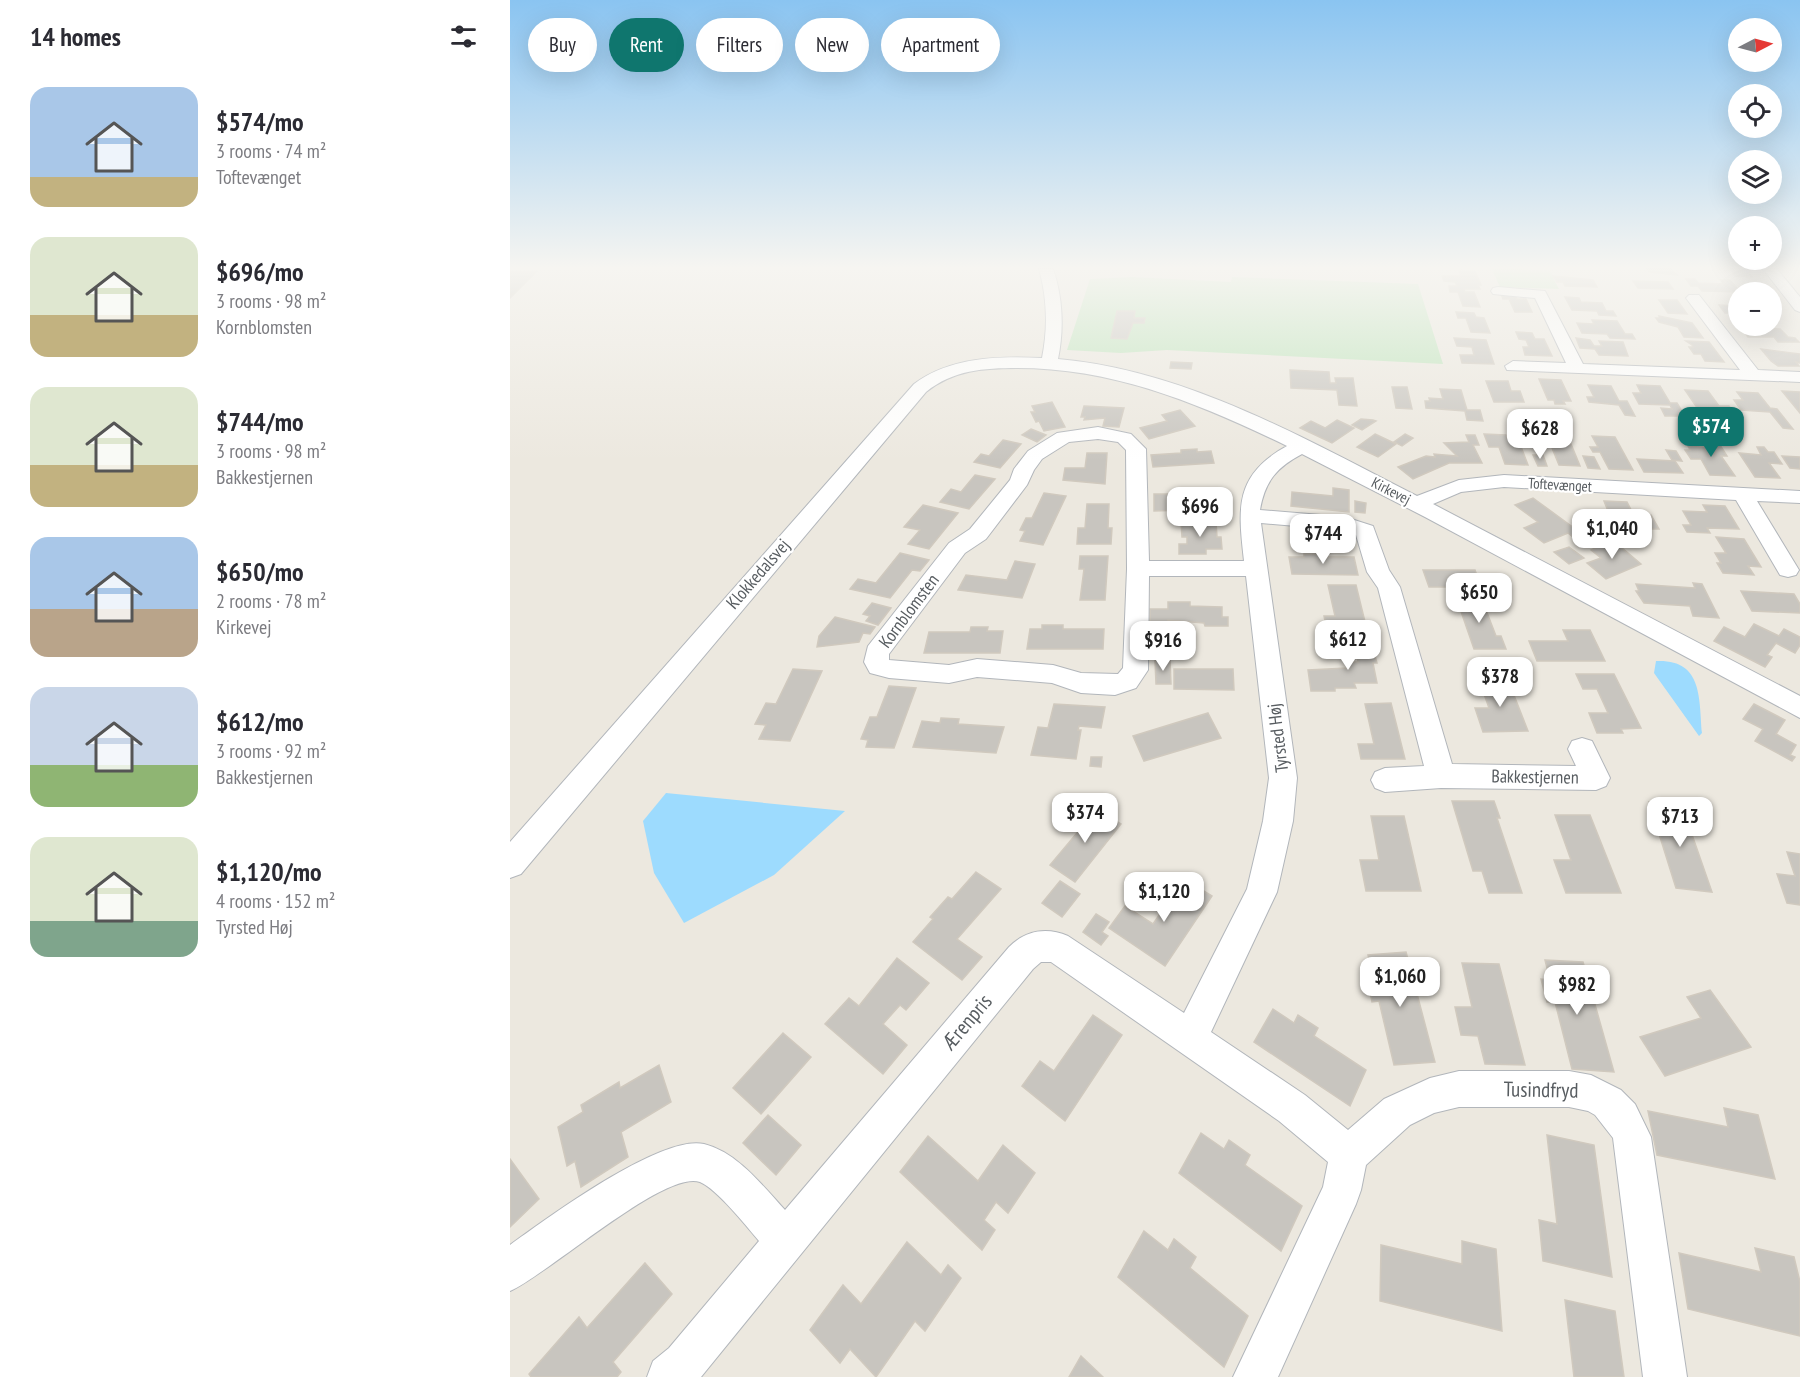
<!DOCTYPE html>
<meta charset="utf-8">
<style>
:root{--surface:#fff;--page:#f2f2f3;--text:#2b2b33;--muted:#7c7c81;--accent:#0f766e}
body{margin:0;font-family:"PT Sans Narrow",sans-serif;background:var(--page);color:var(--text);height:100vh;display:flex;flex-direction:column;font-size:22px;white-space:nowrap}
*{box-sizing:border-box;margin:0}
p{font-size:20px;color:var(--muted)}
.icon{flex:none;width:33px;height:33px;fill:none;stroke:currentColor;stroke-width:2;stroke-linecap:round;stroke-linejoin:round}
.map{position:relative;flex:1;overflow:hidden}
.drawer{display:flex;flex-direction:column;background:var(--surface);width:510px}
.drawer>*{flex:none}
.banner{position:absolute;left:18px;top:18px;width:570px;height:54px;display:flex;gap:12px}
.needle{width:39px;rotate:84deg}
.controls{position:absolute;left:1218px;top:18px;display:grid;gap:12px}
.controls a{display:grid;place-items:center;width:54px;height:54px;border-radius:50%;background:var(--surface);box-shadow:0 6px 24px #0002;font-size:30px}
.price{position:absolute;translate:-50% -51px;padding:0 14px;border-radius:12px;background:#fff;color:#222;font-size:20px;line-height:39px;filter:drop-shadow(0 2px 3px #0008)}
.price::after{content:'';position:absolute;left:50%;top:36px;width:18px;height:14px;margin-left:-9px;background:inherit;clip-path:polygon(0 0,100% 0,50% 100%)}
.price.on{background:var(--accent);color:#fff}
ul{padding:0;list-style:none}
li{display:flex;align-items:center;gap:18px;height:150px;padding:0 30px}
li span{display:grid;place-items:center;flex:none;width:168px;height:120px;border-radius:18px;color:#555}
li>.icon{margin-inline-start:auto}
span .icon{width:72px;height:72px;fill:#fffc;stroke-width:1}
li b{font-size:26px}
h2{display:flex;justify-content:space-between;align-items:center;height:72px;padding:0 30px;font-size:26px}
.tag{padding:0 21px;border-radius:27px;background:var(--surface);box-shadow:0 6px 24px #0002;font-size:21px;line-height:54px}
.tag.on{background:var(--accent);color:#fff}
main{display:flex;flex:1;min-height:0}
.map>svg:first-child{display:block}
.green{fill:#bee4bb}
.water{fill:#9ddbfe}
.building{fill:#c8c5bf;stroke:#d0c9be;stroke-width:1.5}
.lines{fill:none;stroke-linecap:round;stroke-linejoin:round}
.street-casing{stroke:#b2b6bb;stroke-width:2}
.street{fill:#fff;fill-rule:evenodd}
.labels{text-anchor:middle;stroke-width:4.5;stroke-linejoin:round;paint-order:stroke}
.far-street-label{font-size:15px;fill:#585d61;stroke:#fff}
.street-label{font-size:18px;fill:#585d61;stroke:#fff}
.near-street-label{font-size:21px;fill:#585d61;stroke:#fff}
</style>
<main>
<section class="drawer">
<h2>14 homes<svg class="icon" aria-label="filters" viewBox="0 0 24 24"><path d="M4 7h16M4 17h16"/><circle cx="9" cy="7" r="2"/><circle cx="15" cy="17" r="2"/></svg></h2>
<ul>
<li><span style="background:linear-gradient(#a9c7e8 75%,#c2b280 0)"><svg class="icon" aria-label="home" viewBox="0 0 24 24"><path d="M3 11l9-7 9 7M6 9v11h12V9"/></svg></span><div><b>$574/mo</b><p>3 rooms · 74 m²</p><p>Toftevænget</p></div></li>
<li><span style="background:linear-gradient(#dfe7d0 65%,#c2b280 0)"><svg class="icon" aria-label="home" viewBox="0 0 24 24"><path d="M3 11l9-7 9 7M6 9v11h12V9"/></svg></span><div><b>$696/mo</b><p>3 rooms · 98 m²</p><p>Kornblomsten</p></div></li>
<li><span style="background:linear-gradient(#dfe7d0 65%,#c2b280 0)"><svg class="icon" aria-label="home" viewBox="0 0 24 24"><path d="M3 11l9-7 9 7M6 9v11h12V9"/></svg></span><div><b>$744/mo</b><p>3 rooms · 98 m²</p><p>Bakkestjernen</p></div></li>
<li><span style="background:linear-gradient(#a9c7e8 60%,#b9a48a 0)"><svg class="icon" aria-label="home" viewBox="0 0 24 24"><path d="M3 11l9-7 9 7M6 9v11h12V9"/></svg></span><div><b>$650/mo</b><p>2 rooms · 78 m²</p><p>Kirkevej</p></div></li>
<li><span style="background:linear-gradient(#c9d6e8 65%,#8fb573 0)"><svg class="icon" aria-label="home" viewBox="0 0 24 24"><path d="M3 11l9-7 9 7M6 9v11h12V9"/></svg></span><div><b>$612/mo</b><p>3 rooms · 92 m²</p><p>Bakkestjernen</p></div></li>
<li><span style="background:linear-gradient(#dfe7d0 70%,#7fa58c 0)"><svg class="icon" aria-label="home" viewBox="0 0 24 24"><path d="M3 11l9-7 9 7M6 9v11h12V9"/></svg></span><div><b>$1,120/mo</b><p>4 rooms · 152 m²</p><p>Tyrsted Høj</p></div></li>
</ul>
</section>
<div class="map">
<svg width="1290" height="1377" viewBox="0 0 1290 1377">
<rect width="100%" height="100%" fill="#ece8df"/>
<g class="green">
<polygon points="982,269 1039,270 1049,289 990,287"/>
<polygon points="622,277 721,282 722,277 908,284 933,364 657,350 611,353 557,350 580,279"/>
</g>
<g class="water">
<path d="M 1146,661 C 1193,659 1189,698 1192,733 L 1189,736 L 1144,673 Z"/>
<polygon points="156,793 335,811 264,875 174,923 144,873 133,821"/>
</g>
<g class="building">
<polygon points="1137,269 1161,269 1167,275 1140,272"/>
<polygon points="1220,269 1238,269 1240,271 1237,271 1242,277 1225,276"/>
<polygon points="949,270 965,271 971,285 968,285 970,289 954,289 955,292 964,292 970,307 953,306 948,292 940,292 939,286 947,286 945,282 934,281 932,276 951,276"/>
<polygon points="0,272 26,272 0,298"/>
<polygon points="1043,276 1083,280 1087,287 1055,286 1053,282 1047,282"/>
<polygon points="1176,279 1185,279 1188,283 1214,284 1211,280 1220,280 1230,292 1192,291 1188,286 1181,286"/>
<polygon points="1123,281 1158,282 1163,289 1128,288"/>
<polygon points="991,294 1005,294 1007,299 1016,299 1022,312 1005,312 999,299 993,299"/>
<polygon points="1055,297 1069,298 1071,302 1092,303 1096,311 1103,311 1106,316 1089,315 1087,311 1062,310"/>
<polygon points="1149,300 1167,300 1177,314 1158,313"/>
<polygon points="1209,305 1228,306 1228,313 1215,313"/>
<polygon points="607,311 625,311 624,318 635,318 634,323 623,323 617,339 601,338"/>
<polygon points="946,312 964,313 966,317 974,318 980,333 961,332 956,318 948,318"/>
<polygon points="1149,316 1182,323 1193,338 1174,337 1168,327 1149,322 1146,318 1150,318"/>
<polygon points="1082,320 1107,321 1115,334 1122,334 1125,339 1100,338 1097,334 1072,333 1067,323 1084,324"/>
<polygon points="1230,326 1270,329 1278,337 1285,338 1289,342 1268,342 1264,337 1238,337"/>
<polygon points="1006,332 1022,333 1025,339 1034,339 1042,356 1015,355 1013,347 1019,347 1016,340 1009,339"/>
<polygon points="944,338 976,340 984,364 952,363 950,355 964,355 962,347 947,346"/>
<polygon points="1066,338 1080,340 1084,346 1092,346 1089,341 1113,342 1118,356 1089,355 1085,349 1070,348"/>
<polygon points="1176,341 1199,342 1214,362 1195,361 1191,354 1184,354 1179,347 1183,347 1182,345"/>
<polygon points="1251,349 1290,354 1290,363 1286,362 1289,366 1268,366 1261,361"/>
<polygon points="661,362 682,363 681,369 660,368"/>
<polygon points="780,370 819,372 820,383 826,383 825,378 843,378 847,406 829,405 827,390 781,388"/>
<polygon points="1029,379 1051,380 1061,401 1053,401 1055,404 1045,404 1044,400 1038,400"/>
<polygon points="976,381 998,381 1001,391 1010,391 1014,402 984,402"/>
<polygon points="1078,385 1101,386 1109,401 1117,401 1125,416 1115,415 1109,405 1079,402 1077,397 1084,397"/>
<polygon points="1127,385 1150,386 1160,403 1167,403 1175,416 1155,416 1151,408 1162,409 1160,405 1129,404 1123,393 1131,393"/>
<polygon points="882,387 897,387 902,409 886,408"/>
<polygon points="930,389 951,390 957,410 970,410 973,421 957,420 955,411 916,408 915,401 920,401 919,398 933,399"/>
<polygon points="1175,390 1198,391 1209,406 1219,406 1229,421 1204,420 1200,413 1212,414 1209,410 1188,409"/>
<polygon points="1272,391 1290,392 1290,413"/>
<polygon points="1227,392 1248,393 1260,408 1267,409 1283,429 1273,428 1260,412 1231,410 1224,400 1233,400"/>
<polygon points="542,402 555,427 534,431 529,421 526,422 521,412 525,412 522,406"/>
<polygon points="574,406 614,408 609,427 593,426 595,418 574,420 575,417 571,417"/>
<polygon points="670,410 685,426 639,439 630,428 657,421 652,415"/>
<polygon points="851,419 863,420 866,421 852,430 842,425"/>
<polygon points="827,420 844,428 822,443 790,428 801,421 815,428"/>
<polygon points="521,429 536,435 527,442 512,435"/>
<polygon points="1004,433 1014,434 1018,444 1008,443"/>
<polygon points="865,434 886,444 868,457 847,447"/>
<polygon points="895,434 903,438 892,446 884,442"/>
<polygon points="974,434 996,435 1000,443 1010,444 1018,465 995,464 989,447 979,447"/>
<polygon points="956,435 965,435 969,445 963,445 972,463 939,463 903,479 888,467 916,456 925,457 924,454 947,456 934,443 959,442"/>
<polygon points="1194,435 1202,436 1210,445 1217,456 1211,456 1225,476 1200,475 1191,459 1181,459 1175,450 1180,450 1178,446 1203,448 1198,445"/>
<polygon points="1082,436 1105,437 1123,470 1099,469 1090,452 1083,452 1080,447 1088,447"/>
<polygon points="493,440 511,444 490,468 464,462 471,454 479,456"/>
<polygon points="1040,443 1061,444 1070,466 1049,465"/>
<polygon points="1247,447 1254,447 1258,452 1264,452 1272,464 1259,463 1270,478 1245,477 1229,453 1251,455"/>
<polygon points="687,449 687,452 701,451 704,463 643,467 641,455 671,453 671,450"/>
<polygon points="1156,450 1166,451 1172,461 1162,460"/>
<polygon points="577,453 597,453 595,484 553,480 555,468 575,468"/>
<polygon points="1023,455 1033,455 1037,466 1028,466"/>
<polygon points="1073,456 1084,457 1090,469 1078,468"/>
<polygon points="1272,456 1290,457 1290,469 1280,468"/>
<polygon points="1127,459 1165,461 1173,473 1134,472"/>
<polygon points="465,475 485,479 459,509 430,502 441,489 451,492"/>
<polygon points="823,488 839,490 839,512 781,506 782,492 823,496"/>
<polygon points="679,491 707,494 708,509 644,511 644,494 679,494"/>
<polygon points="534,493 556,496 533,545 510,541 515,531 510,530 516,518 522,518"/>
<polygon points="1023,498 1064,528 1072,525 1085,535 1069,542 1058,533 1034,543 1014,528 1028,522 1005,505"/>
<polygon points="845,501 856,503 855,513 845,512"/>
<polygon points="1094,501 1117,502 1131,529 1106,527 1104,524 1093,523 1087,511 1098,511"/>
<polygon points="577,504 599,504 598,528 602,528 601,544 567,544 568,528 575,528"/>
<polygon points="413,505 448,513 419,549 398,544 410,530 394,527"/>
<polygon points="1193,505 1215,506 1229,529 1197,528 1200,533 1177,532 1173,525 1181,525 1173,511 1197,512"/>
<polygon points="1129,514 1141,515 1149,529 1136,529"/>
<polygon points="671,522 706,522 707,537 711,537 712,549 696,549 696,554 669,554 669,544 677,544 677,537 672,537"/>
<polygon points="1206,537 1234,539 1251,567 1238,566 1244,575 1213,573 1207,563 1211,563 1205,553 1216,553"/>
<polygon points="1100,541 1106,543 1131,564 1096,579 1077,563 1091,558 1081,550"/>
<polygon points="1059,547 1074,558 1059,564 1044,552"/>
<polygon points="390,553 419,560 410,571 402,570 380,598 340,589 348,579 366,583"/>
<polygon points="794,554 809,554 810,557 844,557 848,575 782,574 779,557 794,557"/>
<polygon points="570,556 598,556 595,600 570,600 574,569 569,569"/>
<polygon points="505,561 525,564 512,598 448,590 456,575 497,580"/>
<polygon points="913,570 965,570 971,587 919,587"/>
<polygon points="1183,583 1192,584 1209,618 1183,616 1180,606 1134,603 1126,591 1129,591 1126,584 1185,588"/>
<polygon points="818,585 846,585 857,630 817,630 814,616 825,616"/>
<polygon points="1231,591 1284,594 1290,604 1290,613 1242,611"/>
<polygon points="946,597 971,597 986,636 991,636 996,649 964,649"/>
<polygon points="658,602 680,602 680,606 712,607 712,617 718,617 718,626 695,626 694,623 658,620 658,627 640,627 640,609 658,609"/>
<polygon points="362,603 381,608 368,625 356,621 360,616 353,614"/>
<polygon points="325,617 365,627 360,634 353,633 349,642 307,647 309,636"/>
<polygon points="1244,624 1269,636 1274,629 1290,637 1290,645 1285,653 1266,643 1257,655 1262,657 1255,667 1204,641 1214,627 1235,637"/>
<polygon points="532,625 553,625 553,629 594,629 593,649 517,649 520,629 532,629"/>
<polygon points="461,627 478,627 477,631 493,631 490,653 414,653 419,632 460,632"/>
<polygon points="1053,630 1080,630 1095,661 1027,661 1019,641 1058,641"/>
<polygon points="844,641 867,641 869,649 863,649 867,663 863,663 867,683 844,683 846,688 825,688 825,691 801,691 798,670 837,668 835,662 848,662"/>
<polygon points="645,660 660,660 661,684 646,684"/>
<polygon points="283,669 312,671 280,741 249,739 256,725 245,724 256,703 266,704"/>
<polygon points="664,669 723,669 724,690 664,689"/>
<polygon points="1066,674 1104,674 1131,728 1111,729 1113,733 1087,733 1079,713 1098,713 1087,689 1073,689"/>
<polygon points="969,680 998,680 1018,731 973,732 965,708 979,708"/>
<polygon points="379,686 406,688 384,748 356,747 358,740 351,739 360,717 367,717"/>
<polygon points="881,703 895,759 851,759 848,744 864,744 855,704"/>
<polygon points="544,704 595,707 591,728 569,726 568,730 571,730 566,759 521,755 528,727 538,728"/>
<polygon points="1244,704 1275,720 1266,734 1286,745 1280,755 1285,757 1282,761 1245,741 1253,729 1233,719"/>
<polygon points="698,713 711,738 634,761 623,736"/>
<polygon points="431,718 449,719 448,724 494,727 486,753 403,747 412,721 430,723"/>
<polygon points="581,757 592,757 591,767 580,766"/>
<polygon points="942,801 984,801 990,818 987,818 1012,893 979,893 972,871 963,871"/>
<polygon points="1139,802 1172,806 1202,892 1166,888"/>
<polygon points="582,807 611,824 565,882 540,865 572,827 567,825"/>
<polygon points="1045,815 1080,815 1111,893 1056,893 1044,860 1061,860"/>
<polygon points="861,816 894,816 911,891 856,891 850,860 869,860"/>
<polygon points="1277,852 1290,854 1290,905 1277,903 1267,874 1285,876"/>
<polygon points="466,872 491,889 447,939 472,957 452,980 403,942 423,919 420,917 438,897 442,899"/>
<polygon points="674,879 702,896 655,966 599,928 615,906 643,924"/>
<polygon points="550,881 570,894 552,917 532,903"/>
<polygon points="586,914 599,922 592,932 598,936 591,945 573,932"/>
<polygon points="896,952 925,1062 884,1065 869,1001 862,1002 857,977 863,976 858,955"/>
<polygon points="387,958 419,983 396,1010 390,1005 373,1024 397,1045 373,1074 315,1024 339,998 349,1006"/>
<polygon points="1035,960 1073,962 1104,1072 1062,1069 1045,1002 1037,1002 1031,979 1040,980"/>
<polygon points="952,963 989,964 1015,1065 975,1064 968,1036 951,1035 945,1007 962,1007"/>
<polygon points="1200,990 1241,1047 1155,1076 1130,1037 1191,1018 1177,997"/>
<polygon points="763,1009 784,1023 788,1015 808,1028 804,1036 856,1070 840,1106 744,1042"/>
<polygon points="583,1015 612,1035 555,1121 512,1086 530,1061 544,1071"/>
<polygon points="273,1033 301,1057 251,1114 223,1088"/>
<polygon points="149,1065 161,1102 111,1132 118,1157 71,1187 65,1161 57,1166 48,1127 73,1112 71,1105 109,1082 110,1088"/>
<polygon points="1214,1108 1248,1115 1265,1179 1147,1155 1138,1111 1218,1127"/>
<polygon points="258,1115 291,1145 266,1175 233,1143"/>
<polygon points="691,1133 714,1149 719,1140 740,1155 735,1165 792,1206 771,1251 669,1173"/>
<polygon points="1037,1135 1084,1145 1102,1277 1033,1261 1029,1220 1047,1224"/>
<polygon points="418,1136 468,1181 493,1145 525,1173 498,1213 486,1202 474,1220 485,1230 472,1250 390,1172"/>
<polygon points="0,1159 29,1199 0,1227"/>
<polygon points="634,1231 658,1250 664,1239 686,1257 680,1268 738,1316 714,1367 608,1277"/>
<polygon points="952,1241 986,1249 992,1331 870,1301 871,1245 952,1264"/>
<polygon points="397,1242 431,1275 438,1265 451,1278 415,1331 405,1321 366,1377 340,1349 330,1363 300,1330 333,1285 351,1304"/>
<polygon points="1245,1248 1284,1257 1290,1282 1290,1336 1178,1309 1169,1253 1251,1272"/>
<polygon points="135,1263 162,1294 103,1362 111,1372 107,1377 21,1377 19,1374 69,1317 77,1328"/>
<polygon points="1055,1300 1105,1311 1114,1377 1064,1377"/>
<polygon points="571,1356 593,1377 559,1377"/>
</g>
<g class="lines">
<defs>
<g id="street">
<path d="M 529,269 L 543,269 C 553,297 554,330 548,359 C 676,370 795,439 907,496 L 949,480 L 994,475 L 1290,491 L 1290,503 L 1247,501 L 1289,570 L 1286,575 L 1278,577 L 1270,575 L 1226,500 L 994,487 L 951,492 L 923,504 L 1290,696 L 1290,718 L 915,517 L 792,454 C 767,467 755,481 750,510 L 835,517 L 863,526 L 879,570 L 890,587 L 942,764 L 1066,766 L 1058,749 L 1062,741 L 1072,738 L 1082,741 L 1100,778 L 1096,786 L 1086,790 L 931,788 L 875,792 L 865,788 L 861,780 L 865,772 L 875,768 L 914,766 L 868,588 L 857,572 L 846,535 L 832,530 L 751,523 L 787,778 L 783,821 L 767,892 L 701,1032 L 795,1095 L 838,1130 L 874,1099 L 920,1078 L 949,1071 L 1059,1071 L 1081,1075 L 1111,1090 L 1125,1104 L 1141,1137 L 1177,1377 L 1133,1377 L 1103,1138 L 1085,1115 L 1078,1111 L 1059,1107 L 949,1107 L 924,1113 L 900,1125 L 856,1165 L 851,1190 L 846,1204 L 768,1377 L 723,1377 L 813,1187 L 818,1162 L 769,1121 L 541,962 L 531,962 L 523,969 L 191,1377 L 137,1377 L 143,1361 L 159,1348 L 249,1241 C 237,1227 207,1189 190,1182 C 155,1169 37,1275 0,1291 L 0,1245 C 36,1219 151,1134 194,1144 C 227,1152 253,1186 275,1210 L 499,947 C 516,930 537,927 558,936 L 674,1013 L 737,889 L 753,821 L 759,778 L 736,576 L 639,576 L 638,670 L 626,688 L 605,695 L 571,693 L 542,683 L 467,677 L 439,683 L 379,678 L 360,673 L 354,662 L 358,646 L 439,543 L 460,529 L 500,480 L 504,469 L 518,451 L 547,433 L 588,427 L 621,434 L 636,449 L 639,561 L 734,561 C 728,508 724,475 777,446 C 690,404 605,368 507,368 C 474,368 443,370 416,392 L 11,874 L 0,878 L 0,842 L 404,384 C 440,357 488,356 532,358 C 538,329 537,297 529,269 ZM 588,439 L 608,442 L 616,450 L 617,569 L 613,668 L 608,674 L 571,673 L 543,665 L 467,659 L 439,665 L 379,660 L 379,654 L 455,553 L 476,539 L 517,485 L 524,470 L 532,459 L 559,442 Z"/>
<polygon points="1253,269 1267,269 1290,297 1290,312 1285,310"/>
<polygon points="988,287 1035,291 1073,364 1230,370 1176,298 1179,295 1189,295 1248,370 1290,372 1290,382 997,370 995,366 1003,361 1056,363 1025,298 983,294 981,291 983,288"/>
</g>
</defs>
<use href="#street" class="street-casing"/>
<use href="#street" class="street"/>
</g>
<linearGradient id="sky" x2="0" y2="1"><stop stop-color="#8ac4f1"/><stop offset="0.58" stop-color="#f6f5f1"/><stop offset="1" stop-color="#f6f5f1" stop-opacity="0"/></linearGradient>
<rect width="1290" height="461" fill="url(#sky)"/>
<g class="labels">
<g class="far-street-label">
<text transform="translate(1050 485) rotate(3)" y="5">Toftevænget</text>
<text transform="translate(881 491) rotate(27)" y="5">Kirkevej</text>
</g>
<g class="street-label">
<text transform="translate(248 574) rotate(-49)" y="6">Klokkedalsvej</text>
<text transform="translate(399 611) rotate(-53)" y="6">Kornblomsten</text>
<text transform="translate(768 738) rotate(-97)" y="6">Tyrsted Høj</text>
<text transform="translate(1025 777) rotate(1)" y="6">Bakkestjernen</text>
</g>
<g class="near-street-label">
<text transform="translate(457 1022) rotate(-50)" y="7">Ærenpris</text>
<text transform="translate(1031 1090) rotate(1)" y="7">Tusindfryd</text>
</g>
</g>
</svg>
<div class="controls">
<a><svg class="needle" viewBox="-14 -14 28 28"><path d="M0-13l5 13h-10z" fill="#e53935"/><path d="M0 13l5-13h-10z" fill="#7c7c81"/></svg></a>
<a><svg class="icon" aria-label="locate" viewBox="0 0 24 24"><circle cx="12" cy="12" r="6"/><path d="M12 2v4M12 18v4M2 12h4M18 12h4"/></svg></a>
<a><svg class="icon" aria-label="layers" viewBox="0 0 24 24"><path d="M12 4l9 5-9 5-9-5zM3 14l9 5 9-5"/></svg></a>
<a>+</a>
<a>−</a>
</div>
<b class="price on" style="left:1201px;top:458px">$574</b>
<b class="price" style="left:1030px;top:460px">$628</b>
<b class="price" style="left:690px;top:538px">$696</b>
<b class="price" style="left:1102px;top:560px">$1,040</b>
<b class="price" style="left:813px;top:565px">$744</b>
<b class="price" style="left:969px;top:624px">$650</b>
<b class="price" style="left:838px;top:671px">$612</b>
<b class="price" style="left:653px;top:672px">$916</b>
<b class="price" style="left:990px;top:708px">$378</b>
<b class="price" style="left:575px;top:844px">$374</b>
<b class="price" style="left:1170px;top:848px">$713</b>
<b class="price" style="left:654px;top:923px">$1,120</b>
<b class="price" style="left:890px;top:1008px">$1,060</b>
<b class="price" style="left:1067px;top:1016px">$982</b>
<div class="banner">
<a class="tag">Buy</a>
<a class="tag on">Rent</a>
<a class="tag">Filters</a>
<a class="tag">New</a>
<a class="tag">Apartment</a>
</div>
</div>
</main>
